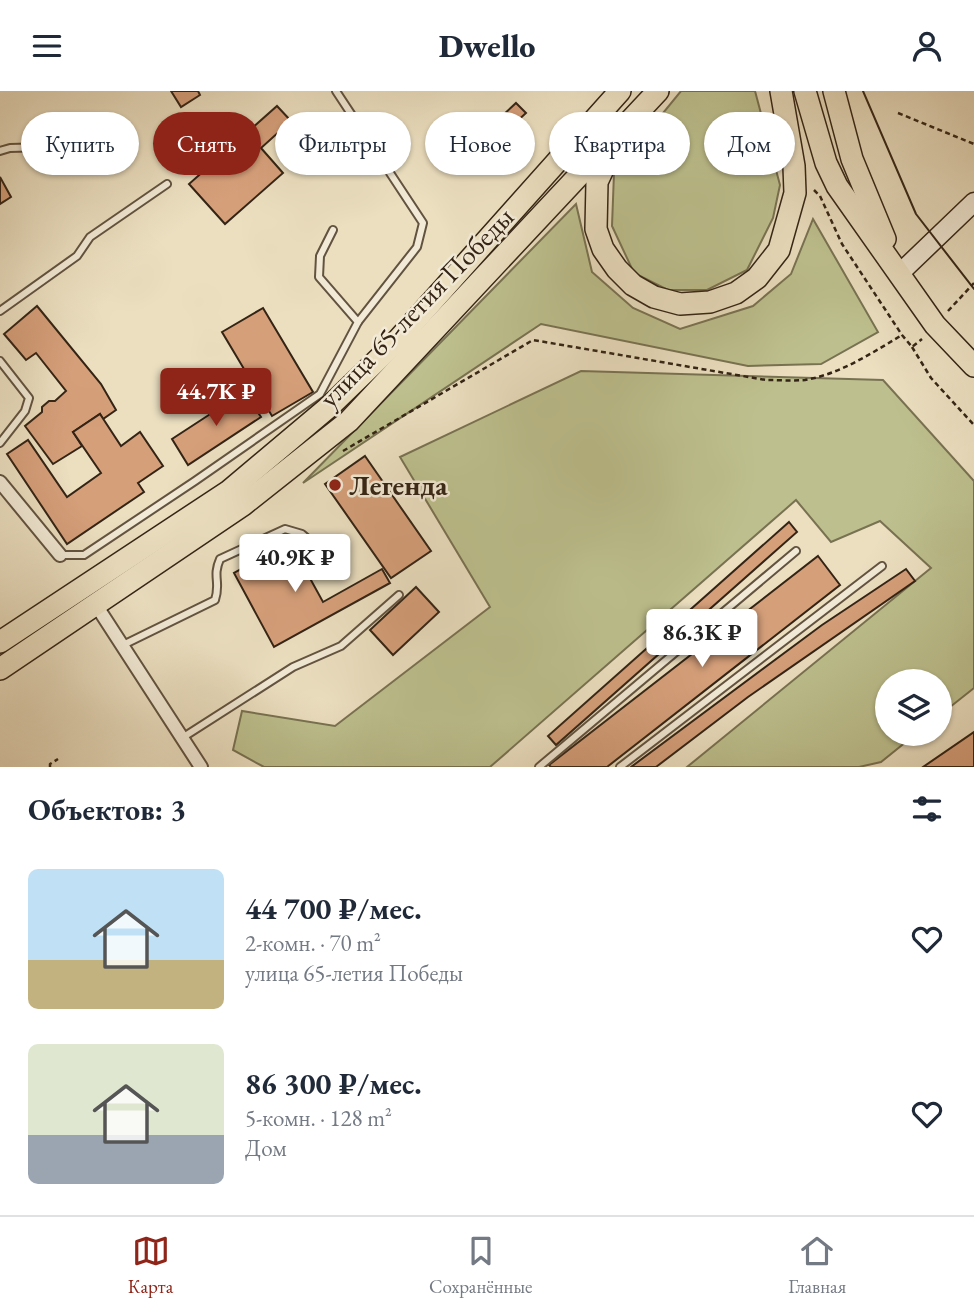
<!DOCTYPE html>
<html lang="ru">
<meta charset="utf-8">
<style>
:root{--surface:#fff;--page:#f2f2f3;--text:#1f2937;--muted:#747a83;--line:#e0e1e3;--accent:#8f2418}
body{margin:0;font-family:"EB Garamond",serif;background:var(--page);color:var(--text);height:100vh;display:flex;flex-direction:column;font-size:26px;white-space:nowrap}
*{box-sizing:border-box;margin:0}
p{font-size:23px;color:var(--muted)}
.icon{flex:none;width:38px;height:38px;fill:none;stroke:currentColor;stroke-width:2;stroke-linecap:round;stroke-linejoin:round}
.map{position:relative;height:676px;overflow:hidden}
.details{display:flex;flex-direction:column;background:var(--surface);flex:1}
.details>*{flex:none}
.hud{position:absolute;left:21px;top:21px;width:933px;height:63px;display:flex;gap:14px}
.controls{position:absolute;left:875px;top:578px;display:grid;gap:14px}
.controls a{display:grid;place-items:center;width:77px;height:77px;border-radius:50%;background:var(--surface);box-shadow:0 2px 5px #0004;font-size:35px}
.price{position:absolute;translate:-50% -60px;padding:0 16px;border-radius:7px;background:#fff;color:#222;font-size:23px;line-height:46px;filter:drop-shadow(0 2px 4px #0008)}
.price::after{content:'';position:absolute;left:50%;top:42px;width:21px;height:16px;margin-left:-10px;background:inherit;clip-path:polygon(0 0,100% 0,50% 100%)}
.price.selected{background:var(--accent);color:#fff}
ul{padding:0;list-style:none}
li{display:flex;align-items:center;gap:21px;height:175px;padding:0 28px}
li span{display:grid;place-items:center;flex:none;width:196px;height:140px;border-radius:10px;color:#555}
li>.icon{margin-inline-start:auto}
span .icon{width:84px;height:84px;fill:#fffc;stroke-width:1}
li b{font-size:30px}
h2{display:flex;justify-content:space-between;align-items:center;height:84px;padding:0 28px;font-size:30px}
.tag{padding:0 24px;border-radius:32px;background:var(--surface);box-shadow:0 2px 5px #0004;font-size:24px;line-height:63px}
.tag.selected{background:var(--accent);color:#fff}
header{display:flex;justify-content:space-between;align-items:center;height:91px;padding:0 28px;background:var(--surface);font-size:32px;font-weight:800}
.dock{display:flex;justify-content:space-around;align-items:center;height:98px;border-top:2px solid var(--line);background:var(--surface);font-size:19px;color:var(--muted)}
.dock a{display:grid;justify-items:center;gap:4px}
.dock .selected{color:var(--accent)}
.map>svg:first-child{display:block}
.green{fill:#bdc08e;stroke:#787252;stroke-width:2}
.building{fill:#d59f7a;stroke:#342415;stroke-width:2}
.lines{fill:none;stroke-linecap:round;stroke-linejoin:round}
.lane-casing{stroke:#625340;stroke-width:10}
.street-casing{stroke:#625340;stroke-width:16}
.secondary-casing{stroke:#342415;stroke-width:21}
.primary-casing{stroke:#342415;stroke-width:24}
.path{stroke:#342415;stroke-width:2.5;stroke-dasharray:5 3.5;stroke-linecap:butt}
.lane{stroke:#f2ead6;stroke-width:6}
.street{stroke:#f2ead6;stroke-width:12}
.secondary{stroke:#f2ead6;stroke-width:18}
.primary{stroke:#ebdfc0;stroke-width:21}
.tram{stroke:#342415;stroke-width:2}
.poi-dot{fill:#8f2418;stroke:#f2ead6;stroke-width:2.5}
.labels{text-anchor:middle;stroke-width:5;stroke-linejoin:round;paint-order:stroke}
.street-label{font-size:28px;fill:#342415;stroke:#f2ead6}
.poi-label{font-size:28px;font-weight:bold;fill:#342415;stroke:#f2ead6;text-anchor:start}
</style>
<header><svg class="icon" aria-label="menu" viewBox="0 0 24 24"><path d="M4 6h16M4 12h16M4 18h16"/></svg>Dwello<svg class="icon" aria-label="person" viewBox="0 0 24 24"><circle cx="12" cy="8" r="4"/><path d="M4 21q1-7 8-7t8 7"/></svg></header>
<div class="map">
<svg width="974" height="676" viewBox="0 0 974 676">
<rect width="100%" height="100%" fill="#ebdfc0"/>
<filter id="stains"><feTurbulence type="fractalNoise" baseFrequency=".00286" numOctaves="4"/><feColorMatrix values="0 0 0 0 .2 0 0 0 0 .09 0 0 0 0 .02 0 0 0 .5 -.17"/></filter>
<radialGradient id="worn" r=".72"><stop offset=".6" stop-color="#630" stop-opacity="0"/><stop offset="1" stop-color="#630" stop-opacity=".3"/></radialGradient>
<g class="green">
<polygon points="681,0 755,0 780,94 773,127 747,179 707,199 668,199 634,182 612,135 614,82"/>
<polygon points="576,113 592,181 633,217 680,238 753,215 791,183 813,128 878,241 821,273 748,275 541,233 303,392"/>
<polygon points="581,280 883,289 974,390 974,597 940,624 940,590 887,590 887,642 917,642 881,671 859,676 687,676 931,477 880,430 831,451 796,409 490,676 264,676 233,659 242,620 335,635 490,516 400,366"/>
</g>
<g class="building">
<polygon points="171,0 198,0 200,4 181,16"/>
<polygon points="516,12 526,22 514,33 511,29 508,31 502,25"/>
<polygon points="277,15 291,30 261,57 283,82 225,133 189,93"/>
<polygon points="0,86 11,106 0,113"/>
<polygon points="37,215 101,293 116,319 103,328 100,323 73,341 82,355 53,373 25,335 42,321 42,316 49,310 55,310 66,300 36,262 26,269 4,243"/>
<polygon points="263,217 313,301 272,325 222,241"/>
<polygon points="244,301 261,326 188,374 172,348"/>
<polygon points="100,323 121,355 140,341 163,375 138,392 144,401 67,453 7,363 28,349 67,406 101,382 73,341"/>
<polygon points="365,365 431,460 391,487 325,393"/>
<polygon points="789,431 797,441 556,654 548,645"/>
<polygon points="290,451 323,511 382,478 390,492 274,556 234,482"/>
<polygon points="818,465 840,494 607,676 551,676 549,674"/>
<polygon points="906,478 915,490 748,606 656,676 631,676 822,534"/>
<polygon points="416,496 439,521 393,564 370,539"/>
<polygon points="974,641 974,676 923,676"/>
</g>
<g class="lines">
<defs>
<g id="lane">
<polyline points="336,0 423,132 417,156 358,231"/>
<polyline points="0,60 10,57 47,56"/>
<polyline points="0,220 77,165 90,146 167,93"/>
<polyline points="0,270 29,307 25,320 0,352"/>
<polyline points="60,464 84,464 195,390 320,303 358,231 319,186 320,165 333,139"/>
<path d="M 123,554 L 215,509 C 221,491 212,486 220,468 L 285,438 L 302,443 L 339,474"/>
<polyline points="182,647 293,576 341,555 399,504"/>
<polyline points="539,676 796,460"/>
<polyline points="620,676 882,475"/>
</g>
<g id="street">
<polyline points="0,391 60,464"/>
<polyline points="96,514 201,676"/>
</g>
<polyline id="secondary" points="899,183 974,111"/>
<g id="primary">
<polyline points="805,0 826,72 837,95 935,234 974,275"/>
<polyline points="834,0 852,68 885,148"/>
<polyline points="611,61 597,91 596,138 603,158 617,178 633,194 654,206 680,213 710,211 736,202 757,187 779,159 795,102 794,75 781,0"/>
<polyline points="0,551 229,400 330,315 396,251 620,0"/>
<polyline points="0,578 243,414 349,330 658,0"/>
</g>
</defs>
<use href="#lane" class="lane-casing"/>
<use href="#street" class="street-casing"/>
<use href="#secondary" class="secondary-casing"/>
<use href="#primary" class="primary-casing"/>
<g class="path">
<polyline points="898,22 974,53"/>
<polyline points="814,99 820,105 842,153 902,244 912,256 922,248"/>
<polyline points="948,220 974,192"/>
<polyline points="912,256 931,287 974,334"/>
<path d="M 343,360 L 533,249 L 766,289 C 778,289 792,290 805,289 C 840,283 872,262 902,244"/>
<polyline points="50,676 50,673 58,668"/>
</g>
<use href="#lane" class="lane"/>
<use href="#street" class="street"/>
<use href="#secondary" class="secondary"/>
<use href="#primary" class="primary"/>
<polyline class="tram" points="863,0 916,123 974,198"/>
</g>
<circle class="poi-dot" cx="335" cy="394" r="7"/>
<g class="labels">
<g class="street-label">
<text transform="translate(416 216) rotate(-46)" y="10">улица 65-летия Победы</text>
</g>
<g class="poi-label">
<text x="349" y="404">Легенда</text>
</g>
</g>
<rect width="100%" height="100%" filter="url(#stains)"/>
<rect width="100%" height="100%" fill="url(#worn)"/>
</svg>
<div class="controls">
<a><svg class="icon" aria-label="layers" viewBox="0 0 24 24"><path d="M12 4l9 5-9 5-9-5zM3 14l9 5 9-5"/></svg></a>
</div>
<b class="price selected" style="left:216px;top:337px">44.7K ₽</b>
<b class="price" style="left:295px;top:503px">40.9K ₽</b>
<b class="price" style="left:702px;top:578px">86.3K ₽</b>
<div class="hud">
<a class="tag">Купить</a>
<a class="tag selected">Снять</a>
<a class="tag">Фильтры</a>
<a class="tag">Новое</a>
<a class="tag">Квартира</a>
<a class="tag">Дом</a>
</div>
</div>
<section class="details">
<h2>Объектов: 3<svg class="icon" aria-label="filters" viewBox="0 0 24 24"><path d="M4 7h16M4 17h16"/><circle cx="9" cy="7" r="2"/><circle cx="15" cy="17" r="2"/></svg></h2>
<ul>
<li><span style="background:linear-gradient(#bfe0f5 65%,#c2b280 0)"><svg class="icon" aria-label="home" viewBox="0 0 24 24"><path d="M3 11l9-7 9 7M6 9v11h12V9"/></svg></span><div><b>44 700 ₽/мес.</b><p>2-комн. · 70 m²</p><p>улица 65-летия Победы</p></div><svg class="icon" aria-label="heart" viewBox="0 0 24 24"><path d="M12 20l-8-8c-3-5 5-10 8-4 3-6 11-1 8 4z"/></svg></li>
<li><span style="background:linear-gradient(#dfe7d0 65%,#9aa5b1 0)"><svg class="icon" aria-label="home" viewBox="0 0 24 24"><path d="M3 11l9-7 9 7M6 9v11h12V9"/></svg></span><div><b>86 300 ₽/мес.</b><p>5-комн. · 128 m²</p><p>Дом</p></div><svg class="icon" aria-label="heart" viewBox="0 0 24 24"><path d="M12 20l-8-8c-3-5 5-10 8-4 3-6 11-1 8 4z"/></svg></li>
</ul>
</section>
<nav class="dock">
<a class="selected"><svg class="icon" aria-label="map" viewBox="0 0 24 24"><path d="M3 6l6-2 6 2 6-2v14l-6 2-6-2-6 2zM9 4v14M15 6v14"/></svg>Карта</a>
<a><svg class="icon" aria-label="saved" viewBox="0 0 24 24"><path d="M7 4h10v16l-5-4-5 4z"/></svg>Сохранённые</a>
<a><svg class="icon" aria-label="home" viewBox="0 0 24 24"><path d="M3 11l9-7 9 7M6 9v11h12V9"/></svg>Главная</a>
</nav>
